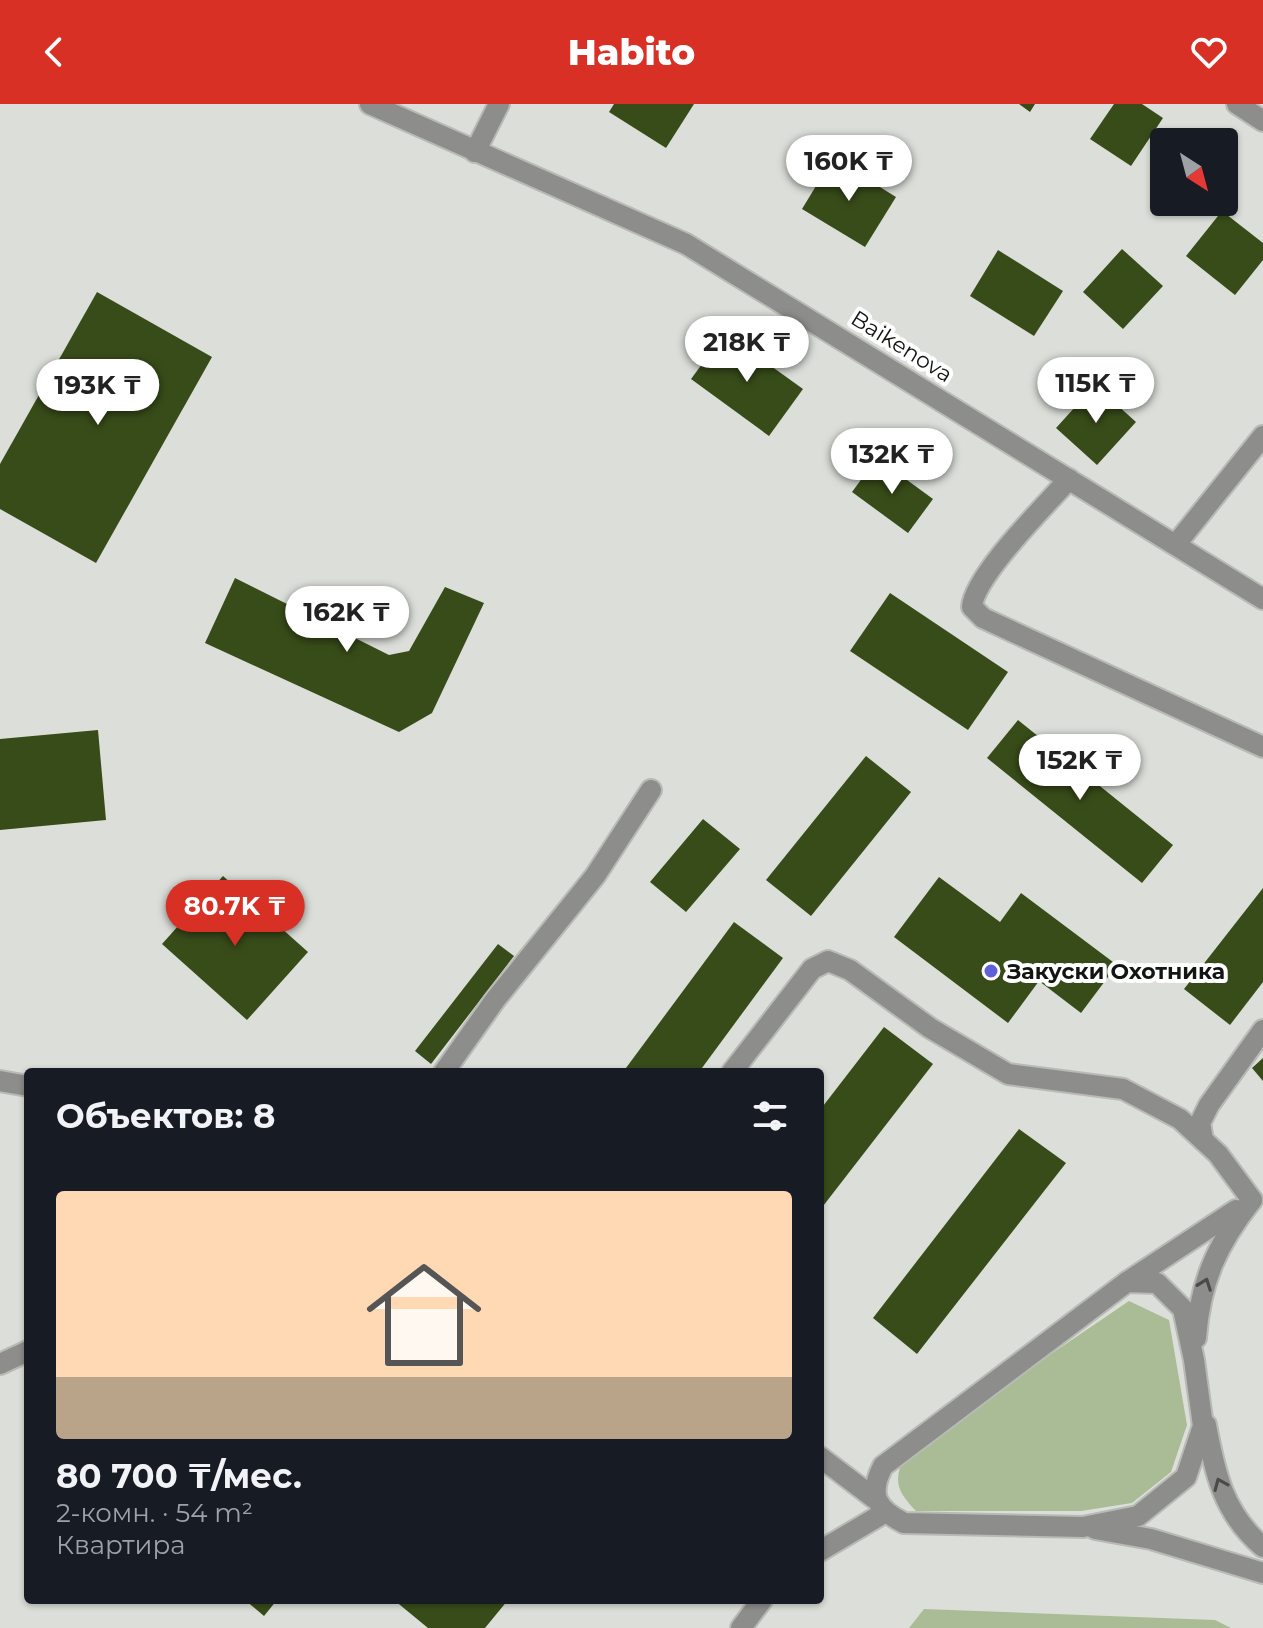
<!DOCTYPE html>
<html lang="ru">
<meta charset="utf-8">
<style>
:root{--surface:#171b24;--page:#242831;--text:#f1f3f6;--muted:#9ea1a6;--line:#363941;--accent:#d93025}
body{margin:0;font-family:Montserrat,sans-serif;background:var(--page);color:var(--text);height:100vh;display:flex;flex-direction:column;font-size:30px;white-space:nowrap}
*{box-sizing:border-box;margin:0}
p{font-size:26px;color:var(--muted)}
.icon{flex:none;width:44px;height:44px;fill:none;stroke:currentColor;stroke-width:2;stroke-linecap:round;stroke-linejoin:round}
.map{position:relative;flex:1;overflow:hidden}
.panel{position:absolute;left:24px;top:964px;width:800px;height:536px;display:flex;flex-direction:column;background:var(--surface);border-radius:8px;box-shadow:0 2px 6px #0004}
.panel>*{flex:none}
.needle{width:52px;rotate:144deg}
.tools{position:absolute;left:1150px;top:24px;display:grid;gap:16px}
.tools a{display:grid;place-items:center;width:88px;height:88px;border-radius:8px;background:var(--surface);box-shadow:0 2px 6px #0004;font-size:40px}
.price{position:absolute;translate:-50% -68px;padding:0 18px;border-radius:28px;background:#fff;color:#222;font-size:26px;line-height:52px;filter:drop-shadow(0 2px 4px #0008)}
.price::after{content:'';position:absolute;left:50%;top:48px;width:24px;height:18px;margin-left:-12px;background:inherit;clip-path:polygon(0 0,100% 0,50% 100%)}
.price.current{background:var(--accent);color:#fff}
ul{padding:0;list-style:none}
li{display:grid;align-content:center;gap:16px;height:424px;padding:0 32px}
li+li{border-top:2px solid var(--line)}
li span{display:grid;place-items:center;height:248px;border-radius:8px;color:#555}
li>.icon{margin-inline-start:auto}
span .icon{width:144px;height:144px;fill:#fffc;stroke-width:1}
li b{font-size:34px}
h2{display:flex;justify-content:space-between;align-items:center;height:96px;padding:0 32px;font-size:34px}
header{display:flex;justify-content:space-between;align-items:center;height:104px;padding:0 32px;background:var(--accent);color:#fff;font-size:36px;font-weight:800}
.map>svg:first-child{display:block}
.green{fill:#aabc96}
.building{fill:#384c19}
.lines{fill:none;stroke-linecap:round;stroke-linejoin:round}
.minor-casing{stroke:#b8bbb5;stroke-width:24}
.minor{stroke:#8d8e8b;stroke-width:20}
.oneway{stroke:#4a4b48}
.poi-dot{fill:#5f61d9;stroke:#fff;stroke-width:3}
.labels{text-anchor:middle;stroke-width:8;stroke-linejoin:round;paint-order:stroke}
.street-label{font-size:22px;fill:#131512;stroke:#fff}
.poi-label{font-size:22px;font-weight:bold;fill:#131512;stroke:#fff;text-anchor:start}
</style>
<header><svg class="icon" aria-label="back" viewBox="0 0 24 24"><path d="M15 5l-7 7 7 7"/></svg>Habito<svg class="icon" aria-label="heart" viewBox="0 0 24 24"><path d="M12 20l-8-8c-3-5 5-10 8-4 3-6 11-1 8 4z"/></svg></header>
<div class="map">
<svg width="1263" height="1524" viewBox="0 0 1263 1524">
<rect width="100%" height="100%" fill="#dcdfd9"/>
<g class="green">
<path d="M 1129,1197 L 1169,1216 L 1187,1321 L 1171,1368 L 1132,1399 L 1081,1407 L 916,1407 C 895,1385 894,1377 905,1349 Z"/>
<polygon points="924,1505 1215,1516 1231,1524 909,1524"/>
</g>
<g class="building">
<polygon points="614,0 694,0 666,44 609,8"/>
<polygon points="1019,0 1035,0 1030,8"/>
<polygon points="1114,0 1142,0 1163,14 1131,62 1090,35"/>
<polygon points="833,54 896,93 865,143 802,105"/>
<polygon points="1222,107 1263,139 1263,156 1235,191 1186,152"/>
<polygon points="1122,145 1163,182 1123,225 1083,188"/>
<polygon points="998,146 1063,187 1034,232 970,192"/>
<polygon points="97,188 212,253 96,459 0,405 0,360"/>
<polygon points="725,229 803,285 769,332 691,275"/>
<polygon points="1095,281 1136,318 1097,361 1056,324"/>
<polygon points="877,354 933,395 908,429 852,388"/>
<polygon points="235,474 389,551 409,547 445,483 484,499 432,609 399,628 205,539"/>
<polygon points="890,489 1008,568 968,626 850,547"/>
<polygon points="1018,616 1173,741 1142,779 987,654"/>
<polygon points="98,626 106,716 0,726 0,635"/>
<polygon points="866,652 911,688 811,812 766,776"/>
<polygon points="703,715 740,745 686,808 650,778"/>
<polygon points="223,772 308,848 247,916 162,840"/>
<polygon points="939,773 1000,818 1021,789 1117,861 1081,909 1039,877 1008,919 894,833"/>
<polygon points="1263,784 1263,878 1230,921 1184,885"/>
<polygon points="734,818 783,854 699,968 623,968"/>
<polygon points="498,840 514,852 431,960 415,947"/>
<polygon points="884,923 933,960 820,1106 820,1006"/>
<polygon points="1263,954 1263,977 1252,964"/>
<polygon points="1019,1025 1066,1059 917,1250 873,1214"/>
<polygon points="245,1496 277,1496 264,1512"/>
<polygon points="394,1496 508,1496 485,1524 428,1524"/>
</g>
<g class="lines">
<defs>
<g id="minor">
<polyline points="370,0 686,140 1263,495"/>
<polyline points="1237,0 1263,17"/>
<polyline points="475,48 499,0"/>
<path d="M 1069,375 C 1046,401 974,472 972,503 L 983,514 L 1263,643"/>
<polyline points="1177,439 1263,332"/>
<polyline points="444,968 495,896 595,772 651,686"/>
<polyline points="732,968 812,865 828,857 850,866 930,924 1008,970 1123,985 1180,1015 1218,1050 1252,1096"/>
<polyline points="0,977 28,982"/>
<polyline points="1203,1036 1200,1019 1209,1001 1263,926"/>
<path d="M 1127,1178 L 1157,1179 L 1183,1205 L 1194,1256 L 1203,1322 L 1186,1373 L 1138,1412 L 1083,1423 L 904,1419 C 876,1405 868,1391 883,1362 Z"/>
<polyline points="1127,1178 1236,1106"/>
<path d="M 1196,1234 C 1200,1178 1217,1140 1252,1096"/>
<polyline points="0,1260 28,1247"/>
<path d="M 1206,1321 C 1215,1369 1223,1409 1263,1443"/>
<polyline points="820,1353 874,1394"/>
<polyline points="1095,1425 1151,1435 1263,1469"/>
<polyline points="820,1447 884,1409"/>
<polyline points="741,1524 762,1496"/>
</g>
</defs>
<use href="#minor" class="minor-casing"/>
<use href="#minor" class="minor"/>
</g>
<defs><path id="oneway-chevron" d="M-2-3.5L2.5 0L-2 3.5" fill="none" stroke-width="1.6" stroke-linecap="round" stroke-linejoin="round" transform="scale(2)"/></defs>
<g class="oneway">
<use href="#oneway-chevron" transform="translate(1205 1180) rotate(-70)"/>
<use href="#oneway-chevron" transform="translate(1220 1380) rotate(-113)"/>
</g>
<circle class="poi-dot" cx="991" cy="867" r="8"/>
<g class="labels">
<g class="street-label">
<text transform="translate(902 242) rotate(32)" y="8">Baikenova</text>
</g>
<g class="poi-label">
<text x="1007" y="875">Закуски Охотника</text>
</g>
</g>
</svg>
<div class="tools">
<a><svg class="needle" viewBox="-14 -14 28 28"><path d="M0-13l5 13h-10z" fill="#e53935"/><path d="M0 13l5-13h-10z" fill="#9ea1a6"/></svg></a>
</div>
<b class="price" style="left:849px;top:99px">160K ₸</b>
<b class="price" style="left:747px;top:280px">218K ₸</b>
<b class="price" style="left:1096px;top:321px">115K ₸</b>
<b class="price" style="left:98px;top:323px">193K ₸</b>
<b class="price" style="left:892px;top:392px">132K ₸</b>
<b class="price" style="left:347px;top:550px">162K ₸</b>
<b class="price" style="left:1080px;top:698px">152K ₸</b>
<b class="price current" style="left:235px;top:844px">80.7K ₸</b>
<section class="panel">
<h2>Объектов: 8<svg class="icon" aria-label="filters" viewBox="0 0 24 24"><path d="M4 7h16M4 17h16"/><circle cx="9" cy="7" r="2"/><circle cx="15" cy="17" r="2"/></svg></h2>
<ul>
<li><span style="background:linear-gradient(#ffd9b3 75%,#b9a48a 0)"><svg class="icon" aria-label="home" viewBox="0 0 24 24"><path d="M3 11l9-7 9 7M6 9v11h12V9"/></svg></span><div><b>80 700 ₸/мес.</b><p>2-комн. · 54 m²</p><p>Квартира</p></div></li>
</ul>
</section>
</div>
